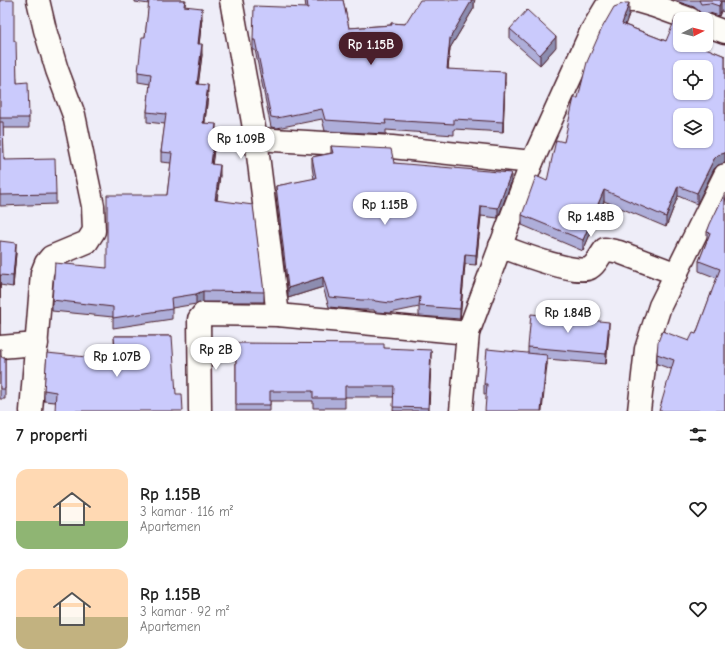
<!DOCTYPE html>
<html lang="id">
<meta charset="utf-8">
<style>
:root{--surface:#fff;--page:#f6f6f6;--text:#222;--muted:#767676;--accent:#4a1f2b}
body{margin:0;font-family:"Comic Neue",sans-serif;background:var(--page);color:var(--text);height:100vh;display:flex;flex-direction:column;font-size:15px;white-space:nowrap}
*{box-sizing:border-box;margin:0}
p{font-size:13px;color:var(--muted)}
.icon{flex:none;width:22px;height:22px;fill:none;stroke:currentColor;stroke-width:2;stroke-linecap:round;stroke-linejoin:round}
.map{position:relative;height:411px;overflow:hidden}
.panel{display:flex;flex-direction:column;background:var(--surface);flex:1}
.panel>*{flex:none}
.needle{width:26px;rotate:84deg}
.fabs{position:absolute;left:673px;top:12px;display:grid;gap:8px}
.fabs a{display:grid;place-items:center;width:40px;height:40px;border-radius:8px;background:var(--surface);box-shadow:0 1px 3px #0004;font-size:20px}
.price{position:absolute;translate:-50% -34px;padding:0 9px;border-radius:14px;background:#fff;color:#222;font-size:13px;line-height:26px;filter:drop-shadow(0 1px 2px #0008)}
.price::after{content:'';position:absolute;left:50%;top:24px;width:12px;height:9px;margin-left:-6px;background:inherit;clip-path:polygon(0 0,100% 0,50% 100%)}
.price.active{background:var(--accent);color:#fff}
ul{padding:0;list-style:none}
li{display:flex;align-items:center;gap:12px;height:100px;padding:0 16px}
li span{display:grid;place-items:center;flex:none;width:112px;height:80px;border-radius:12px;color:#555}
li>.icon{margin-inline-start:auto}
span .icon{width:48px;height:48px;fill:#fffc;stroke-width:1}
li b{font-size:17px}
h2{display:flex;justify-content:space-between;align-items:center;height:48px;padding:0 16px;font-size:17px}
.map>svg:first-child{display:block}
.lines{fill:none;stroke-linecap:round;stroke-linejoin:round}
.minor-casing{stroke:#4a1f2b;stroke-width:25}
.minor{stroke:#fdfcf7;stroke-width:22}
.wall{fill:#aeaed9;stroke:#4a1f2b}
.shaded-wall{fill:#8d8db0;stroke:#4a1f2b}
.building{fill:#cacafc;stroke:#4a1f2b;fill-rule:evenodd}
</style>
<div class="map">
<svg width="725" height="411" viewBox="0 0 725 411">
<rect width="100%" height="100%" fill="#eeedf8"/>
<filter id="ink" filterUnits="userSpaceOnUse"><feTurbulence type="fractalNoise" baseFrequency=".025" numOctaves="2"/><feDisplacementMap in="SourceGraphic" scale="8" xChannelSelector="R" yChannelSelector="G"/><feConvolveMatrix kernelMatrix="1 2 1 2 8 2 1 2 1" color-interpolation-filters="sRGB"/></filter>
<g filter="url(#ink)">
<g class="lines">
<defs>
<g id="minor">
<polyline points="231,0 256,139 278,315"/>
<polyline points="706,25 725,32"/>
<polyline points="256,139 392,147 532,162"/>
<path d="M 500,246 C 516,252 577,276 590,268 C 597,264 600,255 605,249 L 619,252 L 677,274"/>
<polyline points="0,347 37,344"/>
<polyline points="31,411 42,273 46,263 51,257 87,242 94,231 93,206 74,115 57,70 45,30 38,0"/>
<polyline points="200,411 199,319 203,314 278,315 468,333"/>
<polyline points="461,411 468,333 532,162 591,32 606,7 623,1 637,1 654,6 690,19"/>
<polyline points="639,411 646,349 660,306 725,175"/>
</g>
</defs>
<use href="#minor" class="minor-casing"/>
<use href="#minor" class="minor"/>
</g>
<g class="wall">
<polygon points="0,0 14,41 17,83 29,118 29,128 3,128 4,160 56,194 56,204 0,206"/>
<polygon points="135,0 186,0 185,6 202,18 199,44 202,55 198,84 208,95 205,123 216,134 212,164 220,175 217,201 264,292 264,302 203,302 196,304 172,308 172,319 113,328 113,317 52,311 52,300 107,268 167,195 171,163 161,162 161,152 165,124 147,122 147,112 150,84 138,82 138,72 145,37 149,4 135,2"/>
<polygon points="305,0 343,0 349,28 391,25 391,23 405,24 474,3 474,8 450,48 448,69 505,82 503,132 454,129 454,135 386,130 386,134 325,131 322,119 277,128 271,127 255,50 253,50 253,40 306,8"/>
<polygon points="673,0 725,0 725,12 721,11 719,16 710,13 701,14 699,11 694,7"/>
<polygon points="629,14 625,25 666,41 709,39 705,48 725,56 725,163 718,165 714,169 697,204 678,196 666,227 604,201 583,251 522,225 522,215 547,181 564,142 578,98"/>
<polygon points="510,29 556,47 540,65 510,39"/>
<polygon points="331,146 394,163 511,183 498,218 481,216 476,265 465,264 460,319 419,316 419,307 390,313 375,312 374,310 361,310 329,307 323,287 288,298 276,196 276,186 314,179 312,167 312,157 331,153"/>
<polygon points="725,193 725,411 671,369 657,364 657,354 689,341 696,334 717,278 699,271 699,261 707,241 707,232"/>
<polygon points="0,241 16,253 13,287 0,285 0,335"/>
<polygon points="609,332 606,364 547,359 547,365 486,394 484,394 484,384 528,353 528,347"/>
<polygon points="114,336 172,336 55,402 44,401 44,390 115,359"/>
<polygon points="236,343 384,348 431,360 429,411 393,411 394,397 345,397 345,408 313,408 313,401 270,401 270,411 236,411"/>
<polygon points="0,349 1,357 5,357 5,399 0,399"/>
</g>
<g class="shaded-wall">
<polygon points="471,0 475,0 474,3 474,8 450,48 447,79 447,69 450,38"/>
<polygon points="721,1 721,11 719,16 719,6"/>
<polygon points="629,3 629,14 622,34 622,24"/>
<polygon points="202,8 202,18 198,54 198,44"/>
<polygon points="709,29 709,39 701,56 701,46 702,45 706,45 706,36"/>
<polygon points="556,37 556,47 540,65 540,55"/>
<polygon points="202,44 202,55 197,94 197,84"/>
<polygon points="505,72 505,82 503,132 503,122"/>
<polygon points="208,85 208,95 203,133 203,123"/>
<polygon points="216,124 216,134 211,174 211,164"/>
<polygon points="725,152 725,163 718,165 714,169 697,204 697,193 714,159 718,155"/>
<polygon points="220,165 220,175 215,211 215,200"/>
<polygon points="511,173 511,183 498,218 498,208"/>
<polygon points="678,186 678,196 666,227 666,217"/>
<polygon points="604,190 604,201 583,251 583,240"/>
<polygon points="481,206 481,216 476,265 476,255"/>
<polygon points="16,243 16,253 13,287 13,276"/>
<polygon points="465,254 465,264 460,319 460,309"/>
<polygon points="323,277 323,287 288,298 288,288"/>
<polygon points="203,291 203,302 196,304 196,294"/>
<polygon points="609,322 609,332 606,364 606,354"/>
<polygon points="431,350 431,360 428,411"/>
<polygon points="547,355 547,365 542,411 541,411"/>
</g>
<g class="building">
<polygon points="0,0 14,0 14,41 16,41 17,83 28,82 29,118 0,118"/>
<polygon points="149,0 185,0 184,6 202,8 198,44 202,44 197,84 208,85 203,123 216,124 211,164 220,165 215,200 253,205 264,292 203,291 196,294 171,298 172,309 113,318 113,307 52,300 55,263 107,268 107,195 167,195 172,153 161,152 166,114 147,112 151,74 138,72 142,37 145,37"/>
<polygon points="307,0 343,0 349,28 392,25 391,23 405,24 420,0 472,0 450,38 447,69 505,72 503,122 454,119 454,124 385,120 386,124 325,120 322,109 277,118 271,117 255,40 253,40 254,6 308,8"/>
<polygon points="699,0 725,0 725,2 721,1 719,6 710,3 701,4"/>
<path d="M 625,3 L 629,3 L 622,24 L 666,41 L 676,17 L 681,19 L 680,19 L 680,45 L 702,45 L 701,46 L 725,56 L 725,153 L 718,155 L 714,159 L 697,193 L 678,186 L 666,217 L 604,190 L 583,240 L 522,215 L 536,176 L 547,181 L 556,140 L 564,142 L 574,98 L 578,98 L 587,62 L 602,28 L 614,7 ZM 680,67 L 706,67 L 706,93 L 680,93 ZM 680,115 L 706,115 L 706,141 L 680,141 Z"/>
<polygon points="527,10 556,37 540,55 510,29"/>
<polygon points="706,28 709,29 706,36"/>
<polygon points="0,122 3,122 4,160 55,159 56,194 0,195"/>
<polygon points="331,146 391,149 394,163 511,173 498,208 481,206 476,255 465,254 460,309 419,306 420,297 390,303 375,301 374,300 361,300 329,297 323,277 288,288 276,186 316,178 312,157 333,153"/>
<polygon points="725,193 725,411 659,411 674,360 657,354 658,342 662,331 689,341 693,333 696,334 720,269 699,261 710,233 707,232 710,224"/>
<polygon points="0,241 16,243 13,276 0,275 0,324"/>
<polygon points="531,314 609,322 606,354 528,347"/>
<polygon points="114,336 172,336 176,394 182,394 183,411 55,411 56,392 44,390 47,353 116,360"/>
<polygon points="236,343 384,344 384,348 431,350 428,408 393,407 394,386 345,386 345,398 313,398 313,391 270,391 270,405 236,405"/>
<polygon points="0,349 1,349 1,357 5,357 5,389 0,389"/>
<polygon points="487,349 547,355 541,411 485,411 487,384 484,384"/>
</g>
</g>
</svg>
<div class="fabs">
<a><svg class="needle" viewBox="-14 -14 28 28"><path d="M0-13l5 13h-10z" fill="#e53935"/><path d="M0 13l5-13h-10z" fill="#767676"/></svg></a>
<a><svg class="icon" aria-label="locate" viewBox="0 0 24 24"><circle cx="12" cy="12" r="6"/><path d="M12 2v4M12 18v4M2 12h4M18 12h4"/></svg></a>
<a><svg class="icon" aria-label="layers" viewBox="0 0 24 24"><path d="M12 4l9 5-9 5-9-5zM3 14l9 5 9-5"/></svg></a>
</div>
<b class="price active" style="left:371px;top:66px">Rp 1.15B</b>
<b class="price" style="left:241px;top:160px">Rp 1.09B</b>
<b class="price" style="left:385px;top:226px">Rp 1.15B</b>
<b class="price" style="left:591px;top:238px">Rp 1.48B</b>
<b class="price" style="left:568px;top:334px">Rp 1.84B</b>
<b class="price" style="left:216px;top:371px">Rp 2B</b>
<b class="price" style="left:117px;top:378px">Rp 1.07B</b>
</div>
<section class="panel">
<h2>7 properti<svg class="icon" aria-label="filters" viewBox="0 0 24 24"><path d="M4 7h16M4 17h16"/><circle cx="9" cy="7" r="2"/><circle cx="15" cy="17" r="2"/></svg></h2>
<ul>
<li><span style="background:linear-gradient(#ffd9b3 65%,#8fb573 0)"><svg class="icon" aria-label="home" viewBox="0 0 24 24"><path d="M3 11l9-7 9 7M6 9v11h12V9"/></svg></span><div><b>Rp 1.15B</b><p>3 kamar · 116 m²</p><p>Apartemen</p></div><svg class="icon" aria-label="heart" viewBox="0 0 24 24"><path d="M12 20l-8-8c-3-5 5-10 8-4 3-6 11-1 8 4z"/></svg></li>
<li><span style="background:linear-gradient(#ffd9b3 60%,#c2b280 0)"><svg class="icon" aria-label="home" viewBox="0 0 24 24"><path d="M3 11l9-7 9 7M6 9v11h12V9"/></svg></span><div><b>Rp 1.15B</b><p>3 kamar · 92 m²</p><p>Apartemen</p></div><svg class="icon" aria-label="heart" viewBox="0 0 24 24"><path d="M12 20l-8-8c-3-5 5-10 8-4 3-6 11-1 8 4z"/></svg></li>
</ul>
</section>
